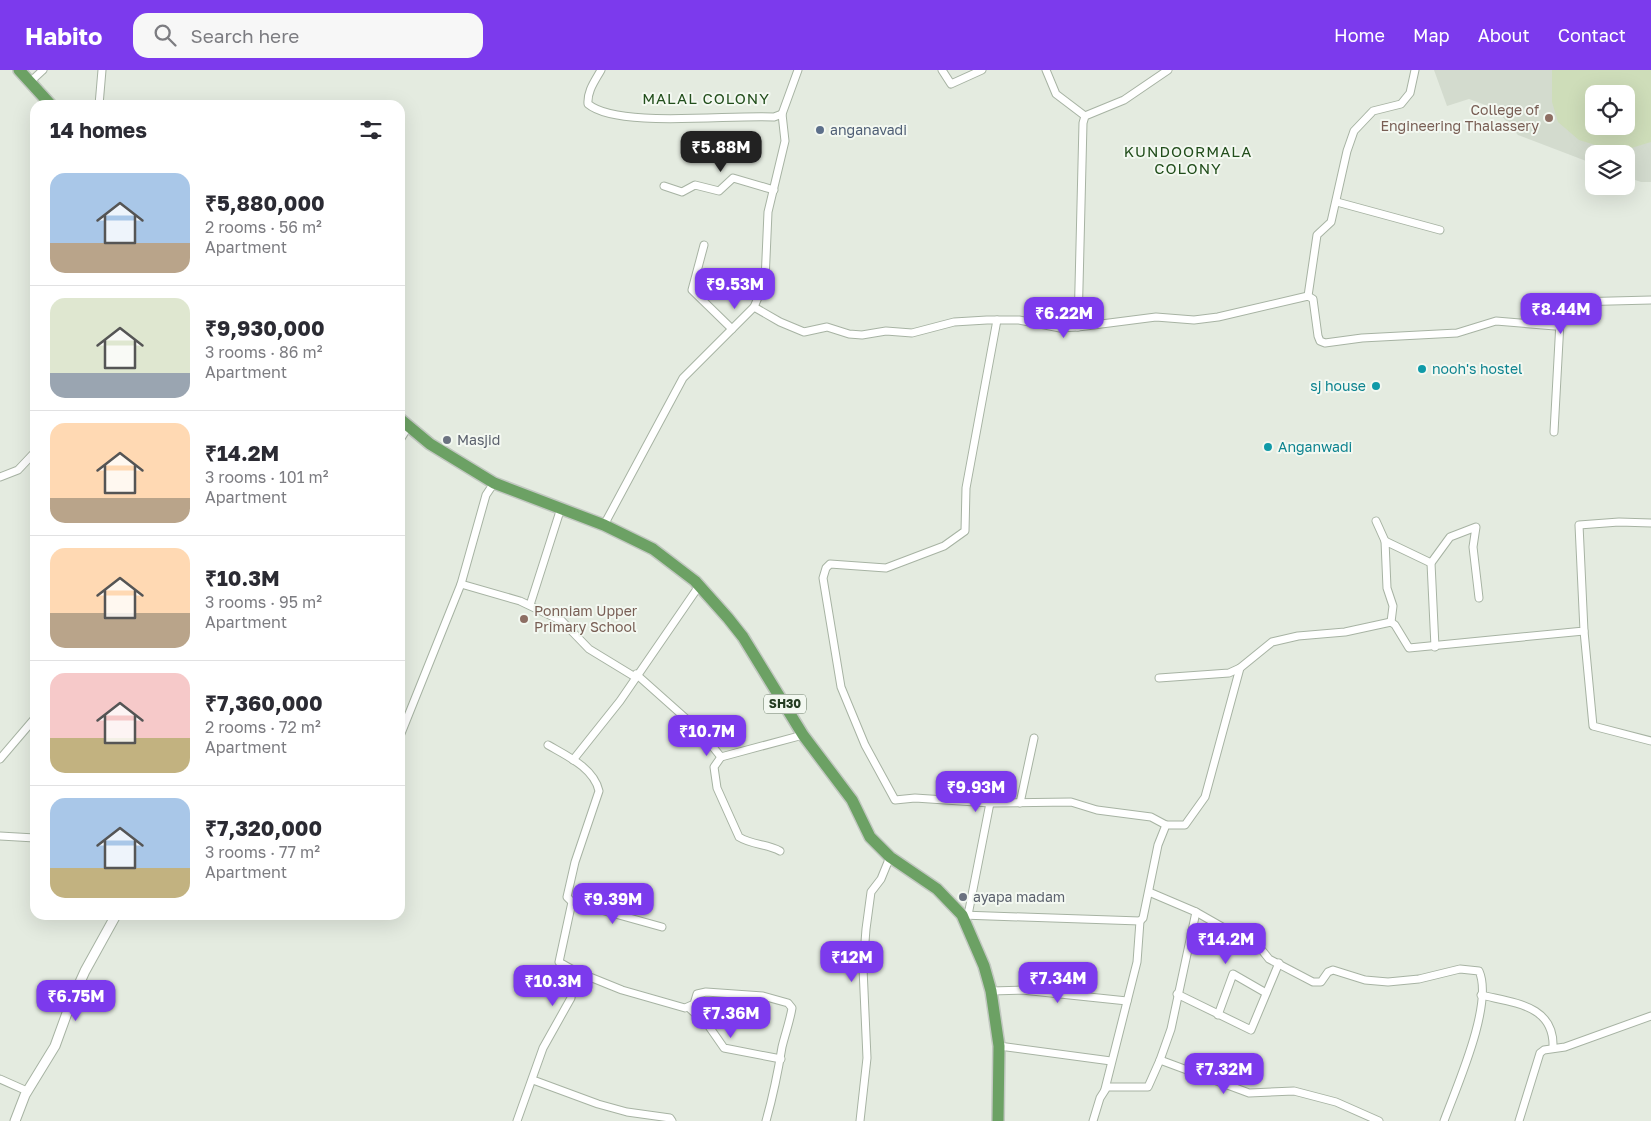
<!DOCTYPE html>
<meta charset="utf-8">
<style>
:root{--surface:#fff;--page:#f7f7f7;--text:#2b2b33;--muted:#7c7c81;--line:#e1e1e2;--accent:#7c3aed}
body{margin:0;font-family:"Golos Text",sans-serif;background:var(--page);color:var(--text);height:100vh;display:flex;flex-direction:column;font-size:19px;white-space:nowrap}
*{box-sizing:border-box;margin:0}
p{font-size:16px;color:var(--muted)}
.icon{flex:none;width:28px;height:28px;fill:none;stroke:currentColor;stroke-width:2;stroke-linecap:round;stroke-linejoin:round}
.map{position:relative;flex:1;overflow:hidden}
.drawer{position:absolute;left:30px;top:30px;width:375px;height:820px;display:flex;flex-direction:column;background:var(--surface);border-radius:15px;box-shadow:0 5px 20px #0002}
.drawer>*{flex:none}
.fabs{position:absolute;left:1585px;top:15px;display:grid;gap:10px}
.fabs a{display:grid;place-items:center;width:50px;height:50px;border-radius:10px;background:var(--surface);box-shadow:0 5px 20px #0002;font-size:25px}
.price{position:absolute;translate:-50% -42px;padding:0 11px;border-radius:10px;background:var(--accent);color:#fff;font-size:16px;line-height:32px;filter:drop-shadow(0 1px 2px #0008)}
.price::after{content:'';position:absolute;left:50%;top:30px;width:15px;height:11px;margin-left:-8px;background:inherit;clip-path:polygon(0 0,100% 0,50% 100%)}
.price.active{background:#222;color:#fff}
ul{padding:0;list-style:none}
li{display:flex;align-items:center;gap:15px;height:125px;padding:0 20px}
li+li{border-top:1px solid var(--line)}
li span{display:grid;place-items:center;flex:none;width:140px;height:100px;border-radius:15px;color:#555}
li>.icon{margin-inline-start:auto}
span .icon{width:60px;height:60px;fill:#fffc;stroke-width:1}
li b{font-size:21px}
h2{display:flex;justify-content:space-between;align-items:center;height:60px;padding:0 20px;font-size:21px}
header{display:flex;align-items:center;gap:30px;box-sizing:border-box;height:70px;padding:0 25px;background:var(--accent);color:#fff}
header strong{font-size:24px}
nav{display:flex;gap:28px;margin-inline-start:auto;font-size:18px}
.search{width:350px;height:45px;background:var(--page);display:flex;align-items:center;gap:12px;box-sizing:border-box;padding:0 18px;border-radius:15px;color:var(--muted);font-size:19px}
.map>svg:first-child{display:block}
.built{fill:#d3dbce;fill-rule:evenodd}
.green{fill:#ceddb9;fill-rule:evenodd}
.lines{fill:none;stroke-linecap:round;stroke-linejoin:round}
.minor-casing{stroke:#a7b3a3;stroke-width:9}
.tertiary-casing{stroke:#a7b3a3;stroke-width:11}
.primary-casing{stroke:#c2c8c1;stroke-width:14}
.minor{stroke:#fff;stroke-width:7}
.tertiary{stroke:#fff;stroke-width:9}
.primary{stroke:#6ca164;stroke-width:11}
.education-dot{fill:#8d6e63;stroke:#f3f8f1;stroke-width:2}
.service-dot{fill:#5c6f8a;stroke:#f3f8f1;stroke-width:2}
.culture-dot{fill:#0f9aa8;stroke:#f3f8f1;stroke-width:2}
.worship-dot{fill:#6b7280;stroke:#f3f8f1;stroke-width:2}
.labels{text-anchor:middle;stroke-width:4;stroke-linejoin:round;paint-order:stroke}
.shield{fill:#f3f8f1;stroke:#62745f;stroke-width:1}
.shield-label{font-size:12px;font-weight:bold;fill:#243c21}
.education-label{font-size:14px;fill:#785e54;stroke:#f3f8f1;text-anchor:end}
.service-label{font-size:14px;fill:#4e5e75;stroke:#f3f8f1;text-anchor:start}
.culture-label{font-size:14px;fill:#0d838f;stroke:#f3f8f1;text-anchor:start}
.worship-label{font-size:14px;fill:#5b616d;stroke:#f3f8f1;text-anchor:start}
.neighbourhood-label{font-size:15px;letter-spacing:1px;fill:#224e1c;stroke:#f3f8f1}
</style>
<header>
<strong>Habito</strong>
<div class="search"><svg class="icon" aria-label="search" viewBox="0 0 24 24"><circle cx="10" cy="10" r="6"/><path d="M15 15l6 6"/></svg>Search here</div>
<nav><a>Home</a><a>Map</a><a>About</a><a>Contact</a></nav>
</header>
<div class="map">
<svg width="1651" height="1051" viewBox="0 0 1651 1051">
<rect width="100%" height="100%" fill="#e4ebe0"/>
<path class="built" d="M 1434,0 L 1651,0 L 1651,112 L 1641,112 L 1626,107 L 1626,84 L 1594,84 L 1594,94 L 1518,65 L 1496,39 L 1469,29 L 1447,36 ZM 1594,24 L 1626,24 L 1626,56 L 1594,56 Z"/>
<path class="green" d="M 1552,0 L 1651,0 L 1651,72 L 1618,82 L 1579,70 L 1558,52 L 1552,32 ZM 1594,24 L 1626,24 L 1626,56 L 1594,56 Z"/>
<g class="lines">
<defs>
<g id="minor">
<path d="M 601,0 C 595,11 587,21 588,34 C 618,59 732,44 774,47 L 782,44"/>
<polyline points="942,0 951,14 982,0"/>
<polyline points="1046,0 1056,24 1085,46"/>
<polyline points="30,12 43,0"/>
<polyline points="99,35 102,0"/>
<polyline points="664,116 682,122 695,115 719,121 733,108 774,120"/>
<polyline points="1337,132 1440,160"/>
<polyline points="704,175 692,220 732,259"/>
<polyline points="1308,226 1317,165 1331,152 1347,81 1354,61 1373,41 1401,34 1410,23 1415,0"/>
<polyline points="754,237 780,252 804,262 827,257 849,264 862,265 886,261 912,263 954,252 987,250 1019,250 1060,258 1078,257 1083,53 1085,46 1124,30 1168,0"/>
<polyline points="997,250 966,418 965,461 944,476 886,498 830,494 826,498 823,508 841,617 865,675 895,730 915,728 990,733 1071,732 1097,740 1151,747 1166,755"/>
<path d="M 1078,257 L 1156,247 L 1194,250 L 1218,247 L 1308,226 L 1313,229 L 1318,266 L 1320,271 L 1325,273 L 1362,268 L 1457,263 L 1496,251 L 1555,256 C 1565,250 1562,236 1573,232 L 1651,230"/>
<polyline points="1554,362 1560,252"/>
<polyline points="0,407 18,400 35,382"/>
<polyline points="1376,451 1385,471"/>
<polyline points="604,455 683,308 754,237 765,211 768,142 785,71 782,44 798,0"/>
<polyline points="461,514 520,531 562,551 589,579 635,607"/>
<polyline points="530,535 561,438"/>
<polyline points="1391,552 1393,536 1387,518 1385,471 1431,493"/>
<polyline points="1584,561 1593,656 1651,671"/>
<polyline points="1435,577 1431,493 1450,467 1476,457 1473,477 1479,528"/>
<polyline points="636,604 700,661 721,687 803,665"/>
<polyline points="1159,608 1229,603 1240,598"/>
<polyline points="400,666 461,514 486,425 494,413"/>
<path d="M 721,687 L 714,697 L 717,718 L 739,767 C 752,775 767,774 780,781"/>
<polyline points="0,689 35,648"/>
<polyline points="573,690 620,631 699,516"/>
<polyline points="1020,733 1034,668"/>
<polyline points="0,766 35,768"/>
<polyline points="1149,822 1196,842 1171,959 1160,990"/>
<polyline points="572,832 662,857"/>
<path d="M 1196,842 L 1261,879 L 1269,889 L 1313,912 L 1321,912 L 1328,902 L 1333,900 L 1365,910 L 1388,912 L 1419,909 L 1460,899 L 1479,901 C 1494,934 1456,1018 1444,1051"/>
<polyline points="962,845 1140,851 1143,848 1158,775 1166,755 1185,755 1205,727 1240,598 1272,572 1298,566 1345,562 1391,552 1395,555 1409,578 1584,561 1579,455 1619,452 1651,453"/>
<polyline points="968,845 990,733"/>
<path d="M 575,901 L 622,920 L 685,938 L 694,934 L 697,924 L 706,922 L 763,926 L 788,933 L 792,938 C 790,951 785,964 782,977 C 778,1002 773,1026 766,1051"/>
<polyline points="991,921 1022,920 1127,931"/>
<polyline points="1177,924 1251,960 1279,893"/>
<path d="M 1481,925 C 1514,933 1555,935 1553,978"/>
<polyline points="689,938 708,955 724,978 781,989"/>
<polyline points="1218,945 1233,904 1266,923"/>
<polyline points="999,976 1111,991"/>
<polyline points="0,1009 27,1021"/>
<polyline points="533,1010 598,1034 627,1042 670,1048 672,1051"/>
<polyline points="1105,1019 1137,892 1140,851"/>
<path d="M 517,1051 L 543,978 L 571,928 L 575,901 L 559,892 L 572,832 L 567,827 L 575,792 L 599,721 C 594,698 567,686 548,675"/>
<polyline points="860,1051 867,988 863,898 866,859 871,822 881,809 890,787"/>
<polyline points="1093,1051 1100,1028 1107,1017 1148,1017 1160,990 1249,1023 1294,1021 1336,1032 1379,1051"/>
<polyline points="1519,1051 1540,983 1544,980 1565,977 1651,946"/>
</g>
<g id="tertiary">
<polyline points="400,368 408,355"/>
<polyline points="15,1051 25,1025 55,976 71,932 85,901 116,845"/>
</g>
<g id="primary">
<polyline points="19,0 51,35"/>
<polyline points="400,349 430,374 494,413 604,455 653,479 695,511 728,548 743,567 803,665 852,730 870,767 890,787 937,819 962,845 984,896 991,921 999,976 998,1051"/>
</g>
</defs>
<use href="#minor" class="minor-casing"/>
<use href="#tertiary" class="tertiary-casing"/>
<use href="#primary" class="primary-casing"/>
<use href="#minor" class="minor"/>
<use href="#tertiary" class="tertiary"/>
<use href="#primary" class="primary"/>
</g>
<g class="education-dot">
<circle cx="1549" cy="48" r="5"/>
<circle cx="524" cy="549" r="5"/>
</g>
<circle class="service-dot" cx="820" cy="60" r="5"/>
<g class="culture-dot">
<circle cx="1422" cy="299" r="5"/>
<circle cx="1376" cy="316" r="5"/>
<circle cx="1268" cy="377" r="5"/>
</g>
<g class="worship-dot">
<circle cx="447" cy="370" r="5"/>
<circle cx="963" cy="827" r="5"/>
</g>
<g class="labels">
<rect class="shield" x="764" y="624.5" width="42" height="19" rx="4"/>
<g class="shield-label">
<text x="785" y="638">SH30</text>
</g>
<g class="education-label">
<text x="1539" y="45">College of<tspan x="1539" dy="16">Engineering Thalassery</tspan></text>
<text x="534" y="546" text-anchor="start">Ponniam Upper<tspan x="534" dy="16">Primary School</tspan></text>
</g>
<g class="service-label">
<text x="830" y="65">anganavadi</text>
</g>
<g class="culture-label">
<text x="1432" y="304">nooh's hostel</text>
<text x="1366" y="321" text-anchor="end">sj house</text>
<text x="1278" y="382">Anganwadi</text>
</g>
<g class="worship-label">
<text x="457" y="375">Masjid</text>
<text x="973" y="832">ayapa madam</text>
</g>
<g class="neighbourhood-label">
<text x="706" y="34">MALAL COLONY</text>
<text x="1188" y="87">KUNDOORMALA<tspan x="1188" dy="17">COLONY</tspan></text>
</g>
</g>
</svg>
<div class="fabs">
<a><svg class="icon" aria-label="locate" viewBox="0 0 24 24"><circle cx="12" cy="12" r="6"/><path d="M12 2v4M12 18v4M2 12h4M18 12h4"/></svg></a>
<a><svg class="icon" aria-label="layers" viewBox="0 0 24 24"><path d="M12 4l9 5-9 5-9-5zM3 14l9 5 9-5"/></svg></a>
</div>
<b class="price active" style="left:721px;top:103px">₹5.88M</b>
<b class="price" style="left:735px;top:240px">₹9.53M</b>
<b class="price" style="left:1561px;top:265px">₹8.44M</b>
<b class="price" style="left:1064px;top:269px">₹6.22M</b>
<b class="price" style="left:707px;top:687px">₹10.7M</b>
<b class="price" style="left:976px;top:743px">₹9.93M</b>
<b class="price" style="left:613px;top:855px">₹9.39M</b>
<b class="price" style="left:1226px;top:895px">₹14.2M</b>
<b class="price" style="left:852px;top:913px">₹12M</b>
<b class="price" style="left:1058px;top:934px">₹7.34M</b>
<b class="price" style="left:553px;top:937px">₹10.3M</b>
<b class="price" style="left:76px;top:952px">₹6.75M</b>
<b class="price" style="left:731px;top:969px">₹7.36M</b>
<b class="price" style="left:1224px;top:1025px">₹7.32M</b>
<section class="drawer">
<h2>14 homes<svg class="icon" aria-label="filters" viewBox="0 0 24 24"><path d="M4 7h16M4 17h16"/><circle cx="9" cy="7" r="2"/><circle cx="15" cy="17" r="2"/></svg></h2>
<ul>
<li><span style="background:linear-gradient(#a9c7e8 70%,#b9a48a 0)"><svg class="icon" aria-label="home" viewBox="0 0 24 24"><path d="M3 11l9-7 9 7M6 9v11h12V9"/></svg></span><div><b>₹5,880,000</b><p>2 rooms · 56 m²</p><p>Apartment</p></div></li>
<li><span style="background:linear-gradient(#dfe7d0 75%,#9aa5b1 0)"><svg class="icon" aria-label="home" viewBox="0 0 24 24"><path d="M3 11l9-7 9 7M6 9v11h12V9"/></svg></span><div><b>₹9,930,000</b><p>3 rooms · 86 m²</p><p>Apartment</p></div></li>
<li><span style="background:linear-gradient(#ffd9b3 75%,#b9a48a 0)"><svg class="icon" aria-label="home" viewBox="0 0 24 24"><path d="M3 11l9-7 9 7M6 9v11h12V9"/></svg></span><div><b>₹14.2M</b><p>3 rooms · 101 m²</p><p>Apartment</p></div></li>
<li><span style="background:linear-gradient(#ffd9b3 65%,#b9a48a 0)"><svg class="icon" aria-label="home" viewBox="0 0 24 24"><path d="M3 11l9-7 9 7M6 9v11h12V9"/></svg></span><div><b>₹10.3M</b><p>3 rooms · 95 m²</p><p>Apartment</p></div></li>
<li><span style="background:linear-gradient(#f6c9c9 65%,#c2b280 0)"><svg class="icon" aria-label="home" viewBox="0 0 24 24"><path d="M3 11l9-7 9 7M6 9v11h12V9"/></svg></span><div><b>₹7,360,000</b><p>2 rooms · 72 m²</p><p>Apartment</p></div></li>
<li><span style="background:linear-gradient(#a9c7e8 70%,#c2b280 0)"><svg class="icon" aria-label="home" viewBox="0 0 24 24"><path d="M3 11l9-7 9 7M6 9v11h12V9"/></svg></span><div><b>₹7,320,000</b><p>3 rooms · 77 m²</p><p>Apartment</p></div></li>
</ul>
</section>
</div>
